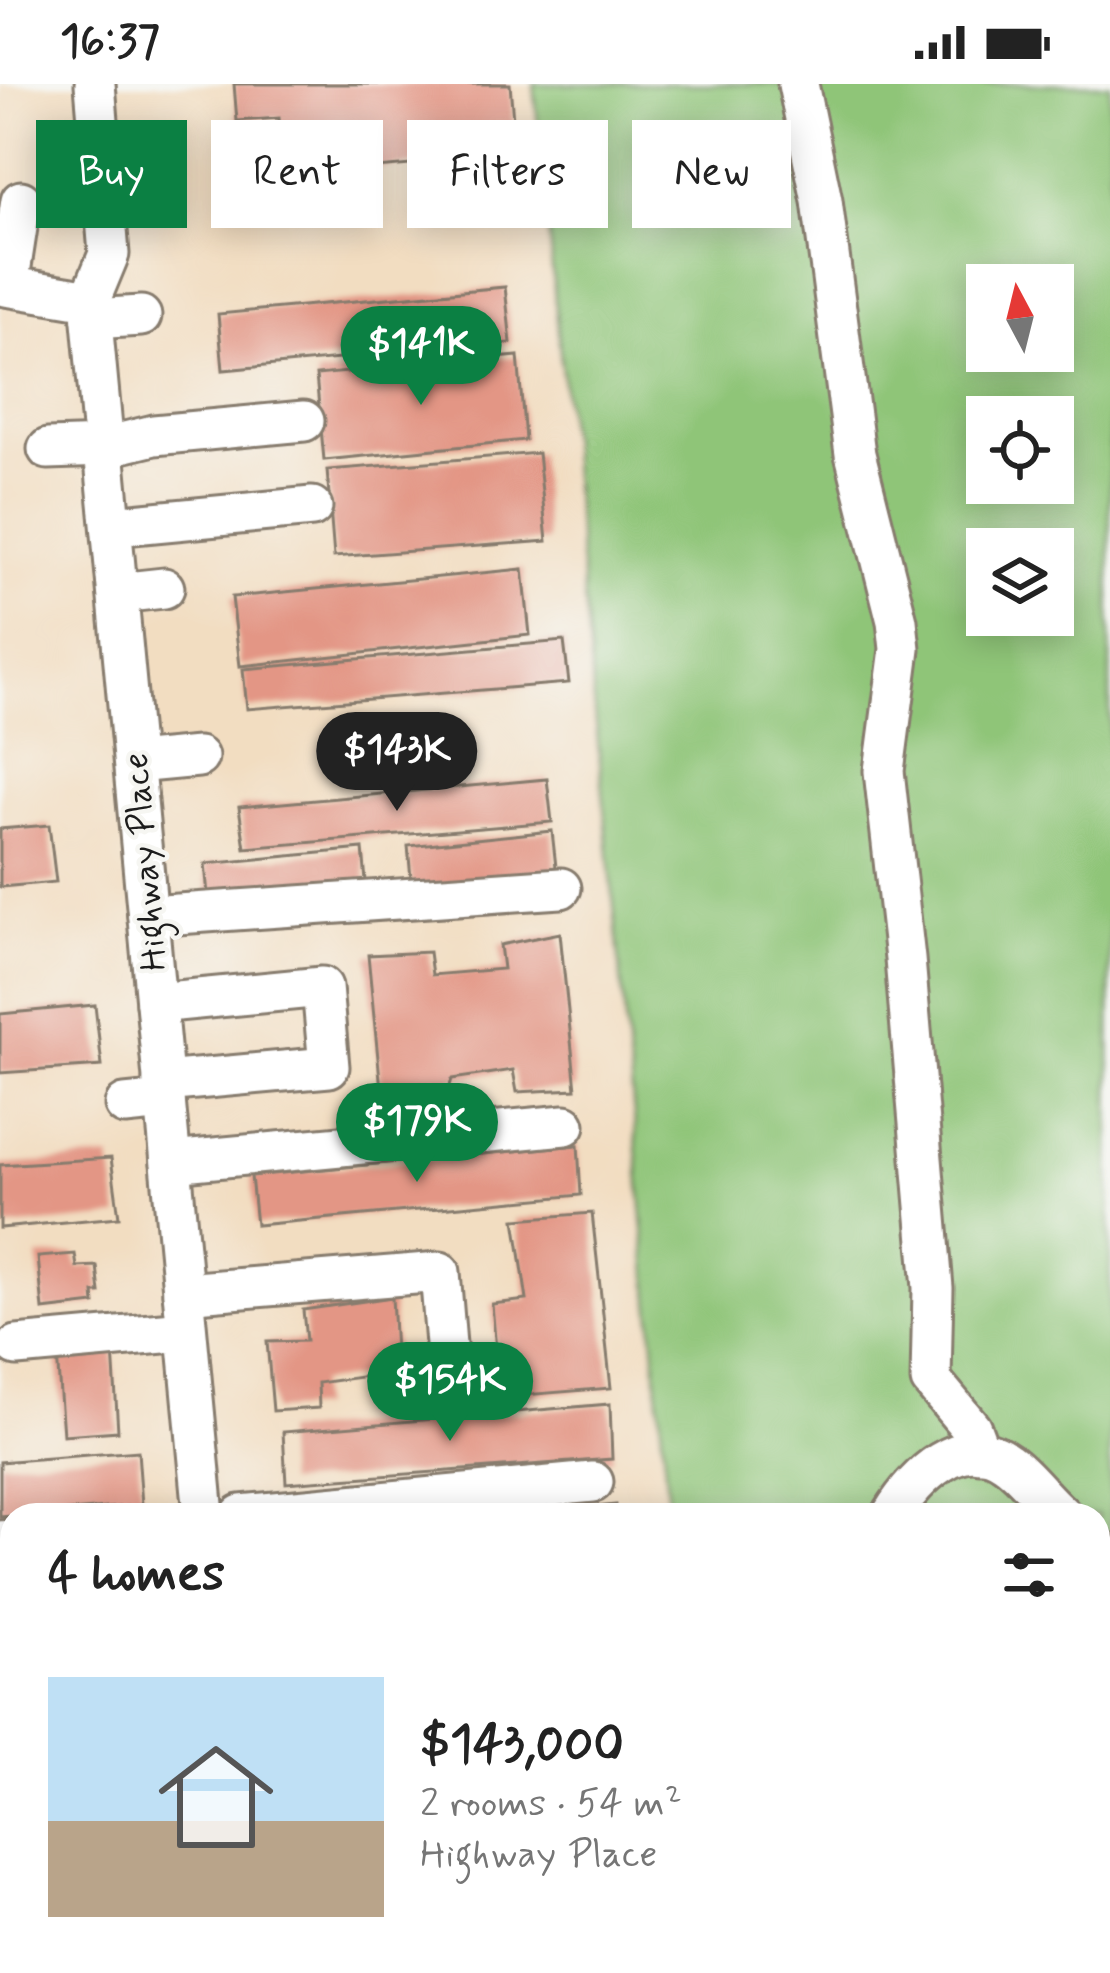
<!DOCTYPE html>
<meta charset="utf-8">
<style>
:root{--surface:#fff;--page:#f2f2f2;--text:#222;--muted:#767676;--accent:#0b8043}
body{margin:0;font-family:Mynerve,sans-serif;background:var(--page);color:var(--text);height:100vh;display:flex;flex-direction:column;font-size:45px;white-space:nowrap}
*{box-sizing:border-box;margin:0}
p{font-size:39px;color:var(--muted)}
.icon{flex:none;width:66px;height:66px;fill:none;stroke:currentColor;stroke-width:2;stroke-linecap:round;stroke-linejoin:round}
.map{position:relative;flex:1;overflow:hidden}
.details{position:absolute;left:0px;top:1419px;width:1110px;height:471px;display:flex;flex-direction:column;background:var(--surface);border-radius:36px 36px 0 0;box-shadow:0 6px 30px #0003}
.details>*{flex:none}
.banner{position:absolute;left:36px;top:36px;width:1038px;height:108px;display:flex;gap:24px}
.needle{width:78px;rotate:353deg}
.tools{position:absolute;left:966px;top:180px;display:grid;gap:24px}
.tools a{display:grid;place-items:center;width:108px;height:108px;border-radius:0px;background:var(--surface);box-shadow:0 6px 30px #0003;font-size:60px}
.price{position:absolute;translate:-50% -102px;padding:0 27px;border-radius:42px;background:var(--accent);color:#fff;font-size:39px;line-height:78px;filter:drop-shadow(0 3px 6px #0008)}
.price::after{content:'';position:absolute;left:50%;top:72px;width:36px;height:27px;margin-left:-18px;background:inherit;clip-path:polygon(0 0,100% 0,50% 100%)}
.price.active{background:#222;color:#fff}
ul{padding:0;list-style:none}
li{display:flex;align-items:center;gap:36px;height:300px;padding:0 48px}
li span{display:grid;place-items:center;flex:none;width:336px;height:240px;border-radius:0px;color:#555}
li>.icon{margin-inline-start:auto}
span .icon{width:144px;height:144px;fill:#fffc;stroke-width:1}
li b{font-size:51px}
h2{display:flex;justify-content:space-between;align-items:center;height:144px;padding:0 48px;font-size:51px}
.tag{padding:0 42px;border-radius:0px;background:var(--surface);box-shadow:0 6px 30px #0003;font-size:42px;line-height:108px}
.tag.active{background:var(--accent);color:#fff}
.status{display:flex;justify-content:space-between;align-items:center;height:84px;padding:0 60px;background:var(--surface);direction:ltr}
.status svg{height:33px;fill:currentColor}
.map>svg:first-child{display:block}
.green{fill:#8fc578;stroke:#56704a;stroke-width:3;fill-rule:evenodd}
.building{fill:#e39685}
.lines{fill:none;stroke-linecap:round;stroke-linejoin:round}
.minor-casing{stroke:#877c6e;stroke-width:45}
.minor{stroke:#fff;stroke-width:39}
.labels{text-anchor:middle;stroke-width:9;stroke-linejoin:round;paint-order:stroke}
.street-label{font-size:36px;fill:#1c1c1c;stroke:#f6f6f2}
</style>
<div class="status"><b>16:37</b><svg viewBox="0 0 49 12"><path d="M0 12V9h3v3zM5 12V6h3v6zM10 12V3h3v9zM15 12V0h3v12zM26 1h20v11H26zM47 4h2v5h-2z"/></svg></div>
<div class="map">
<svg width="1110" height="1889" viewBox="0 0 1110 1889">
<rect width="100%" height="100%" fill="#f6f6f2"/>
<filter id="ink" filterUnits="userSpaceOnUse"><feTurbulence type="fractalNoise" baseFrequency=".00833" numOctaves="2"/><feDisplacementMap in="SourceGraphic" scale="24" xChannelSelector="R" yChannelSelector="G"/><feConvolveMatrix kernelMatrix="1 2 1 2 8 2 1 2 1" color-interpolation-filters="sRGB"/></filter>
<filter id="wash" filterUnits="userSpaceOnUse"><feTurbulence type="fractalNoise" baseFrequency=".004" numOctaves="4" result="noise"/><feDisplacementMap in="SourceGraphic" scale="48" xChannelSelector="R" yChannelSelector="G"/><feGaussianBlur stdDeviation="2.7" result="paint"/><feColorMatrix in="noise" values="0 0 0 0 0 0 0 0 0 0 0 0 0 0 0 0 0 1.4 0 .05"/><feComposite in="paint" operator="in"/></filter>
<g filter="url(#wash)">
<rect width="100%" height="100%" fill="#f2ddc1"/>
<path class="green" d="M 534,0 L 1110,0 L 1110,1881 L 1098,1872 L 1098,1431 L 669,1431 L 632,1008 ZM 987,201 L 1053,201 L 1053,267 L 987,267 ZM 987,333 L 1053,333 L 1053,399 L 987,399 ZM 987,465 L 1053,465 L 1053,531 L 987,531 Z"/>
<g id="blocks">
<g class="building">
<polygon points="234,0 510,0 516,72 284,92 279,34 237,37"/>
<polygon points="505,203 511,259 223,286 218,230"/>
<polygon points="518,272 525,356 324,376 316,291"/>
<polygon points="538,369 547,457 334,473 327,386"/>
<polygon points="523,485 530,551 240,582 232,513"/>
<polygon points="564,557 569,599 247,625 243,585"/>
<polygon points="547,695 552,738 245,764 239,723"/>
<polygon points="49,741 56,798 0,803 0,745"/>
<polygon points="552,747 557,792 412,805 408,762"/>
<polygon points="363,765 367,808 209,821 205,780"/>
<polygon points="560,849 576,1005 517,1008 513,986 452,995 444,1021 383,1026 368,871 429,868 432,891 503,885 500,861"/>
<polygon points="95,921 102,982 0,989 0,930"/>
<polygon points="578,1061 581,1111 256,1141 251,1092"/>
<polygon points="111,1074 119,1133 0,1144 0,1081"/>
<polygon points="592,1129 611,1304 500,1313 492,1220 527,1216 515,1135"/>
<polygon points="75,1170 77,1183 97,1182 100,1209 94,1209 95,1220 43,1226 38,1173"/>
<polygon points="392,1213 396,1288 318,1299 319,1324 273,1327 267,1258 306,1257 303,1226"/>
<polygon points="113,1266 118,1347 63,1351 57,1270"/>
<polygon points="610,1320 612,1375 286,1399 283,1348"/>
<polygon points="138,1367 142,1421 0,1433 0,1378"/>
<polygon points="616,1421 617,1431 546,1431 546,1428"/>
<polygon points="12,1838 12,1882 0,1883 0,1839"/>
</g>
</g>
</g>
<g filter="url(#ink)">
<use href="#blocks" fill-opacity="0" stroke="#877c6e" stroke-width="3"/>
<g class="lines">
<defs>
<g id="minor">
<polyline points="798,0 822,117 855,370 897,537 900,565 884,687 905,875 933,1204 931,1296 971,1344 980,1368"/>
<polyline points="0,201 90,216 204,1431"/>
<polyline points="8,202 21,117"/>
<polyline points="90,216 109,170 95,0"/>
<polyline points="92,235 141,232"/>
<polyline points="48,365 105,363 154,351 304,337"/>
<polyline points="112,442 312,423"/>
<polyline points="118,509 164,504"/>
<polyline points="134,679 198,673"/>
<polyline points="148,832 561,804"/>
<polyline points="156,919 322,903 329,983 163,998"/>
<polyline points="125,1021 165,1017"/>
<polyline points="171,1078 565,1041"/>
<polyline points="183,1209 440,1188 449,1297"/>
<polyline points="17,1262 186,1247"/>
<polyline points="241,1431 593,1398"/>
<path d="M 892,1431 C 914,1395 962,1344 1007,1378 C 1027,1392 1042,1415 1061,1431"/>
<polyline points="0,1457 12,1456"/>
<polyline points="1098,1464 1110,1481"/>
<polyline points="1067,1878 1093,1889"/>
<polyline points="767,1889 837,1878"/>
</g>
</defs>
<use href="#minor" class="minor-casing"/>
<use href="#minor" class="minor"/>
</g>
</g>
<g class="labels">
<g class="street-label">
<text transform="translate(143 778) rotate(-95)" y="13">Highway Place</text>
</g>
</g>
</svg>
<div class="tools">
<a><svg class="needle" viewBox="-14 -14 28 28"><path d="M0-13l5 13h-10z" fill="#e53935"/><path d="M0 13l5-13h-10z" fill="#767676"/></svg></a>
<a><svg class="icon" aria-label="locate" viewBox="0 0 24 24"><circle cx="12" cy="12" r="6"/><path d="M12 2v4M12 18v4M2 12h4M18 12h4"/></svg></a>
<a><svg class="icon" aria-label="layers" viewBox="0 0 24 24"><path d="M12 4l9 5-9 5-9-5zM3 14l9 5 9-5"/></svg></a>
</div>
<b class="price" style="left:421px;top:324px">$141K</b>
<b class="price active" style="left:397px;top:730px">$143K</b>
<b class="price" style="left:417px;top:1101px">$179K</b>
<b class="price" style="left:450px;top:1360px">$154K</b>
<div class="banner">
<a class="tag active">Buy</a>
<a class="tag">Rent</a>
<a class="tag">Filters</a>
<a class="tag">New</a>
</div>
<section class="details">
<h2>4 homes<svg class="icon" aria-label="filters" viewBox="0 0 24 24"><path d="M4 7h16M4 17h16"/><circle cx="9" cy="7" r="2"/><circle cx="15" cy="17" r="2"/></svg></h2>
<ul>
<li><span style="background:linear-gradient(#bfe0f5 60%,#b9a48a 0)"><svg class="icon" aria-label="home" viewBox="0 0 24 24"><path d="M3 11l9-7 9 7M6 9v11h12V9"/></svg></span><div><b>$143,000</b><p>2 rooms · 54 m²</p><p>Highway Place</p></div></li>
</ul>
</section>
</div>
